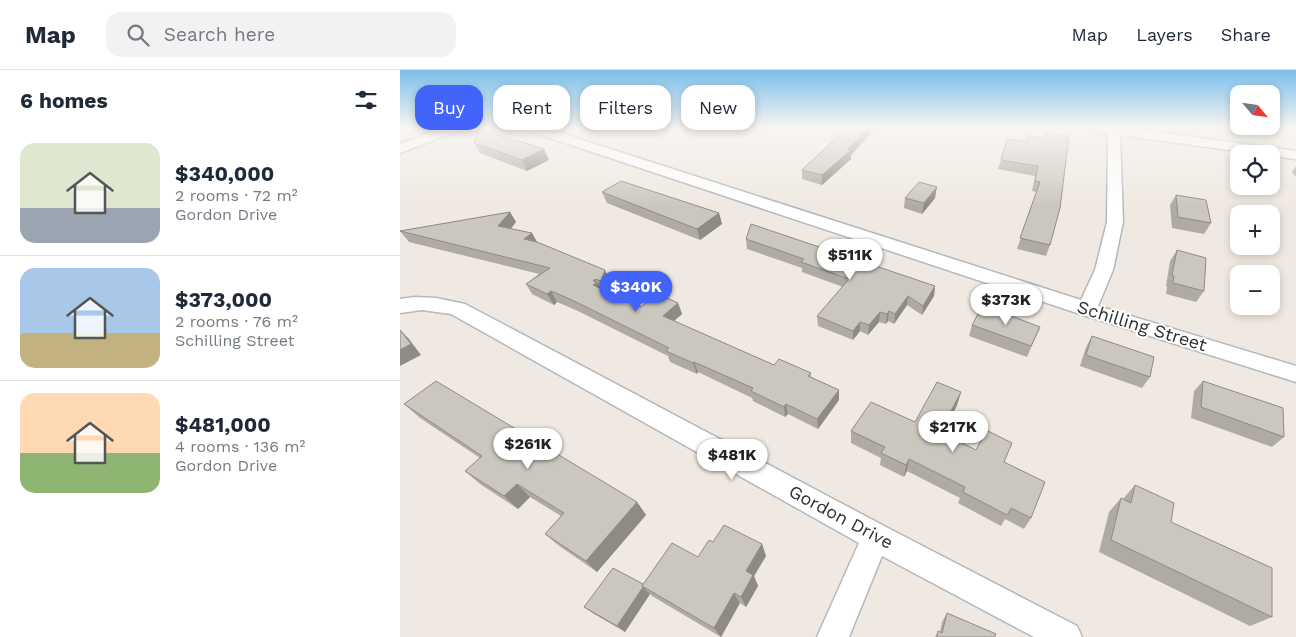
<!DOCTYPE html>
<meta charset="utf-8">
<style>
:root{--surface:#fff;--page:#f2f2f3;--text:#1f2937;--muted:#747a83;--line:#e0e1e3;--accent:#4264fb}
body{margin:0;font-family:"Work Sans",sans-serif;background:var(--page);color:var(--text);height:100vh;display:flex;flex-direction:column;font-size:19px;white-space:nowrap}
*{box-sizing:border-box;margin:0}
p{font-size:16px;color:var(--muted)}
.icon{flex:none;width:28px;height:28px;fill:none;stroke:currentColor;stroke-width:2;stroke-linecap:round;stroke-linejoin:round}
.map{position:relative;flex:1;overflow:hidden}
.drawer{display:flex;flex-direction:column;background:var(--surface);width:400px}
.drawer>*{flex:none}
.top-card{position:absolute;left:15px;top:15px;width:475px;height:45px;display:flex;gap:10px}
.needle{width:32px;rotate:119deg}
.controls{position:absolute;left:830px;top:15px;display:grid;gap:10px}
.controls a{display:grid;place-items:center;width:50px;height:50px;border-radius:10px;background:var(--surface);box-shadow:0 2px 8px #0003;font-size:25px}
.price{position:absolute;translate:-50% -42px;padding:0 11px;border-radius:18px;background:#fff;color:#222;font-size:16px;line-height:32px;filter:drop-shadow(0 1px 2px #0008)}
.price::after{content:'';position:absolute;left:50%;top:30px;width:15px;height:11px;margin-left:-8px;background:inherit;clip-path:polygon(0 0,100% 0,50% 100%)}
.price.current{background:var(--accent);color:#fff}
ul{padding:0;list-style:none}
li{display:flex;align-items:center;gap:15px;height:125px;padding:0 20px}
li+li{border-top:1px solid var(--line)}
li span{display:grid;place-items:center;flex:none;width:140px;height:100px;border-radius:15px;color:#555}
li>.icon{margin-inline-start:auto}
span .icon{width:60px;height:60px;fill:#fffc;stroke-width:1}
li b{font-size:21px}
h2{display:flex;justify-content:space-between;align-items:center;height:60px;padding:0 20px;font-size:21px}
.pill{padding:0 18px;border-radius:15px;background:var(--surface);box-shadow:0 2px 8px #0003;font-size:18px;line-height:45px}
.pill.current{background:var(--accent);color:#fff}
header{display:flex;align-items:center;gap:30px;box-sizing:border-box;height:70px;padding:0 25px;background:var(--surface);border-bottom:1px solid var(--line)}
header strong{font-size:24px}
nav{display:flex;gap:28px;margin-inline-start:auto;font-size:18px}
.search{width:350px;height:45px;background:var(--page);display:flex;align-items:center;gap:12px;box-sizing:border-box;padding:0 18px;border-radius:15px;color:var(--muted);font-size:19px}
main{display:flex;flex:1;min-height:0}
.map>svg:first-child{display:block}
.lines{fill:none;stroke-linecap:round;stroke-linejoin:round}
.street-casing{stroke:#b4b7c1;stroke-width:3}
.street{fill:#fff;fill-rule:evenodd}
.wall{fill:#afaba4}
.shaded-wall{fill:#8e8b86}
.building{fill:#cbc7bf;stroke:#8e8b86}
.labels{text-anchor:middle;stroke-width:4;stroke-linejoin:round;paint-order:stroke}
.street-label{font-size:18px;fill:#2e2e2e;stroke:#fff}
</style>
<header>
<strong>Map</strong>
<div class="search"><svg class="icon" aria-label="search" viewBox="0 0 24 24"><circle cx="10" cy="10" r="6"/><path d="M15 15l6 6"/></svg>Search here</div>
<nav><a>Map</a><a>Layers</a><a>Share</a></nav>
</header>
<main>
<section class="drawer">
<h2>6 homes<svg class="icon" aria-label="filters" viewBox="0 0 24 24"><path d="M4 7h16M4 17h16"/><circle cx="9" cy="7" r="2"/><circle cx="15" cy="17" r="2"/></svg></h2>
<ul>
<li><span style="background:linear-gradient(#dfe7d0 65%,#9aa5b1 0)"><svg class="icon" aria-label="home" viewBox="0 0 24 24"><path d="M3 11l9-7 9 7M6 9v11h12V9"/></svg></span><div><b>$340,000</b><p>2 rooms · 72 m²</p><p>Gordon Drive</p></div></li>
<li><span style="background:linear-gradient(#a9c7e8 65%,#c2b280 0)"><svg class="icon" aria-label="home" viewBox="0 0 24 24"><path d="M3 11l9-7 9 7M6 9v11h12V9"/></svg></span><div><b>$373,000</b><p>2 rooms · 76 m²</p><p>Schilling Street</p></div></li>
<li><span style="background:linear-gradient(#ffd9b3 60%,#8fb573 0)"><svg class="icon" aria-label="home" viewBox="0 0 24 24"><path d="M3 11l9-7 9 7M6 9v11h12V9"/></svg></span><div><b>$481,000</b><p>4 rooms · 136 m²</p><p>Gordon Drive</p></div></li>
</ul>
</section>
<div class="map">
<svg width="896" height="567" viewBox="0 0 896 567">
<rect width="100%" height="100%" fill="#efe9e1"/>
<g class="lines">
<defs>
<g id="street">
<polygon points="43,58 60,58 58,61 0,83 0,74"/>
<polygon points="127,58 145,58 681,230 695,200 707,152 708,63 696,61 694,58 727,58 896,81 896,89 871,86 871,84 858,84 720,65 723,152 713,200 698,236 896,296 896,312 680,244 129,61"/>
<polygon points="15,227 36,228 65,234 486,457 677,556 682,567 634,567 482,486 449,567 417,567 459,473 51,244 22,240 0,243 0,229"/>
</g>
</defs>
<use href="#street" class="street-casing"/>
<use href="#street" class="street"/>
</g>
<g class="wall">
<polygon points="447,58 474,58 474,60 451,85 451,89 422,115 402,109 402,100"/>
<polygon points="646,63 650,175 646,186 617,179 637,122 632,121 635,106 598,99 601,90 645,68"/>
<polygon points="74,73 144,79 149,90 127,101 80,83"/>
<polygon points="896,96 896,107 892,102"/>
<polygon points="202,122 319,143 322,154 300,170 207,133"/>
<polygon points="776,125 811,153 804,164 772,158 770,135"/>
<polygon points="505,128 535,128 522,144 504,138"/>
<polygon points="110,142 116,152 111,159 132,163 137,172 210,211 206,221 241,237 278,233 282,244 274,251 374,295 411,303 411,307 439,320 439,330 418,359 388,344 385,347 353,331 352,328 298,302 297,304 270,292 268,286 178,241 157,232 154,235 132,224 126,214 139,204 9,172 0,161"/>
<polygon points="346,169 535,216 534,226 522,245 507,235 494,254 488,251 486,254 479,252 468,265 460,261 453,270 418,256 417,246 443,217 402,202 402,198 347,179"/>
<polygon points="777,180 804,221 796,232 766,224 767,217 766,216 770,191"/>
<polygon points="572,255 640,257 627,287 569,266"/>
<polygon points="692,266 750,307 742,318 680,296 686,277"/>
<polygon points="803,311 884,367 872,377 791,348 794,321"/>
<polygon points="561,322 557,335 543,364 576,380 604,392 631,448 624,459 605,449 601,456 558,433 560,428 507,401 504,407 480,395 481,388 451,373 451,361 515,352"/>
<polygon points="4,334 237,432 246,445 197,502 158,475 145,464 161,446 130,427 118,439 80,414 65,401 80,388 20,348"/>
<polygon points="735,415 771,452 872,547 850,556 699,482 709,442 721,428 723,429"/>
<polygon points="313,472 362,474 366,486 354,506 358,516 346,537 340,533 321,567 252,526 250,524 225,562 194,544 184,537 243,514 298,487"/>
<polygon points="547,543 595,567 535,567 538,561 540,562 542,552"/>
</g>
<g class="shaded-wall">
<polygon points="468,58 474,58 474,60 451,85 451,89 422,115 422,105 448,79"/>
<polygon points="144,79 149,90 127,101 122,90"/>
<polygon points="537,117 535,128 522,144 524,133"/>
<polygon points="110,142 116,152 104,166 98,156"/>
<polygon points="319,143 322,154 300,170 297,159"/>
<polygon points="132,163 138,174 124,169"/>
<polygon points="205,200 210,211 206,221 201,211"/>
<polygon points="195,209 197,213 197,212 203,223 193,215 193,211"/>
<polygon points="535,216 534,226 522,245 523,236"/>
<polygon points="151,221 157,232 154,235 147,224"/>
<polygon points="508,226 507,235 494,254 495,244"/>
<polygon points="278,233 282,244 267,257 263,246"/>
<polygon points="489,241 488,251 486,254 487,244"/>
<polygon points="480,242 479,252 468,265 469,255"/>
<polygon points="460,252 460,261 453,270 453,261"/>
<polygon points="0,260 9,269 21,285 0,296"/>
<polygon points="294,292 298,302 297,304 293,293"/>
<polygon points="439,320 439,330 418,359 417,349"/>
<polygon points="561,322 557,335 537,375 540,362"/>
<polygon points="386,334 388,344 385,347 384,337"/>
<polygon points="509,389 507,401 504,407 506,395"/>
<polygon points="117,414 130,427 118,439 104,426"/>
<polygon points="237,432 246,445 197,502 186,491"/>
<polygon points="362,474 366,486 354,506 358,516 346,537 341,527 346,501"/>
<polygon points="243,517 250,524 225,562 217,556"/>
<polygon points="334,523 340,533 321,567 314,558"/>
</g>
<g class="building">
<polygon points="447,58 468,58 448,79 451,80 422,105 402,100"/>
<polygon points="79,59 144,79 122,90 74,73"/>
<polygon points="646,63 669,66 660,138 650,175 620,168 640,112 635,111 638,96 601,90 607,69 627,71 628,66 645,68"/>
<polygon points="221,111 319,143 297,159 202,122"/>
<polygon points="519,112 537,117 524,133 505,128"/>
<polygon points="776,125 806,130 811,153 778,147"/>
<polygon points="110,142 98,156 132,163 124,169 137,172 205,200 201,211 195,209 193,211 197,212 193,215 241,237 258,224 278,233 263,246 374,295 379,289 411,303 408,306 439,320 417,349 386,334 384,337 351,321 353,318 294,292 293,293 266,281 269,278 172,230 151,221 147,224 126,214 150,198 0,161"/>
<polygon points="351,154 535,216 523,236 508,226 495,244 489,241 487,244 480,242 469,255 460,252 453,261 417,246 449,209 401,192 404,189 346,169"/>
<polygon points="777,180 806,188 804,221 773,213 774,206 772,205"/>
<polygon points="583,235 640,257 631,276 572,255"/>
<polygon points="0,260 11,274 0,280"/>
<polygon points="692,266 754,287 750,307 686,285"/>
<polygon points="36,311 237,432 186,491 145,464 164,443 117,414 104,426 65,401 82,386 4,334"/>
<polygon points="803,311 883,338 884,367 801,337"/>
<polygon points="537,312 561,322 540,362 576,380 586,360 612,373 604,392 645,412 631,448 611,438 607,445 563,422 565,417 509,389 506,395 481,383 485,377 451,361 471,332 515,352"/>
<polygon points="735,415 774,433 771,452 872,498 872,547 711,470 721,428 731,433"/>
<polygon points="324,455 362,474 346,501 353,505 341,527 334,523 314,558 242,516 272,473 298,487 309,470 313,472"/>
<polygon points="213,498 243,514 242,516 243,517 217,556 184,537"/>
<polygon points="547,543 596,564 595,567 537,567 538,561 542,563"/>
</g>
<linearGradient id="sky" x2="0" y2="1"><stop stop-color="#7abfeb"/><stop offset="0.42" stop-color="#f8f5f2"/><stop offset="1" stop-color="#f8f5f2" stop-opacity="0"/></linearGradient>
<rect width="896" height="137" fill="url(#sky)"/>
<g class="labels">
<g class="street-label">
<text transform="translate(742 256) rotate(17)" y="6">Schilling Street</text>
<text transform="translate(441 447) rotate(28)" y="6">Gordon Drive</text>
</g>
</g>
</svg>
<div class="controls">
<a><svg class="needle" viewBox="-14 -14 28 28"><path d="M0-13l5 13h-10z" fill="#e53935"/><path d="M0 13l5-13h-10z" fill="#747a83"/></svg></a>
<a><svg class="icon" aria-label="locate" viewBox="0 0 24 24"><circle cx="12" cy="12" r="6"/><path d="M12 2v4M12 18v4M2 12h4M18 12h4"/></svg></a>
<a>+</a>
<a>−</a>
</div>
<b class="price" style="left:450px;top:211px">$511K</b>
<b class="price current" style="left:236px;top:243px">$340K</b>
<b class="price" style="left:606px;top:256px">$373K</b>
<b class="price" style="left:553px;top:383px">$217K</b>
<b class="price" style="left:128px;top:400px">$261K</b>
<b class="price" style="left:332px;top:411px">$481K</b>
<div class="top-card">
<a class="pill current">Buy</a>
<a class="pill">Rent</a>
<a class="pill">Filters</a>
<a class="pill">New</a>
</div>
</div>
</main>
